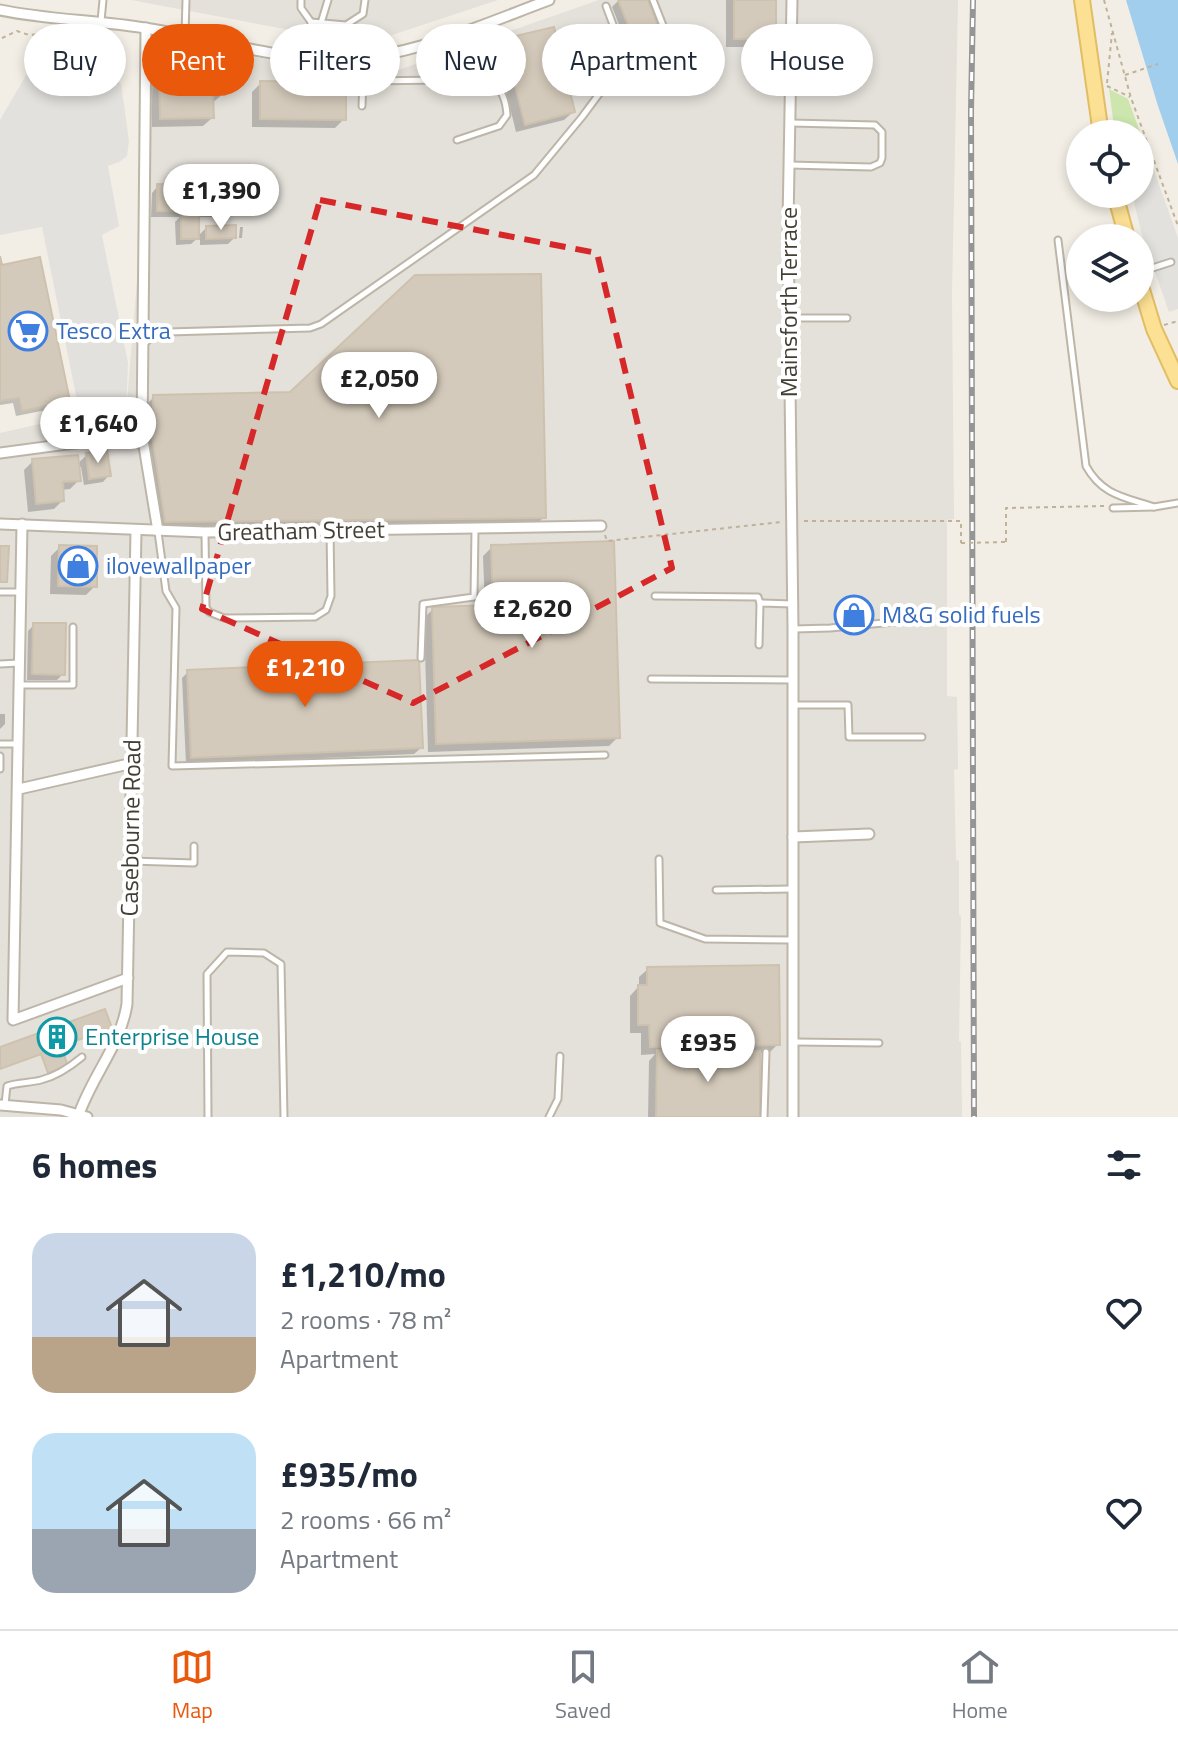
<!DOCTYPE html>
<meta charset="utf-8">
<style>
:root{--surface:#fff;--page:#f6f6f7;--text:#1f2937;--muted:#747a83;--line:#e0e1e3;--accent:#ea580c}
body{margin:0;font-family:"Titillium Web",sans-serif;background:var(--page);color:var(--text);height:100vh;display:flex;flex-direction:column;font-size:30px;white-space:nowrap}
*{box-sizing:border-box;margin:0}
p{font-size:26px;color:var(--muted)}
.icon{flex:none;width:44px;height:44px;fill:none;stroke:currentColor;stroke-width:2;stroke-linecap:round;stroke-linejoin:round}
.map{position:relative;height:1117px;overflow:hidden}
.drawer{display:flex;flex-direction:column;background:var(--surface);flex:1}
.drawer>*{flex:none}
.hud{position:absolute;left:24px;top:24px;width:1130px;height:72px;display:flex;gap:16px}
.fabs{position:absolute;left:1066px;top:120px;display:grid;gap:16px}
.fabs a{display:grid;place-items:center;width:88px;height:88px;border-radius:50%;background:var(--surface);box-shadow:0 4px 12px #0003;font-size:40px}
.price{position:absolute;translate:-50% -68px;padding:0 18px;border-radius:28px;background:#fff;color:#222;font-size:26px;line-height:52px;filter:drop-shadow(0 2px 4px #0008)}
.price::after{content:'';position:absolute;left:50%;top:48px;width:24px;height:18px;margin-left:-12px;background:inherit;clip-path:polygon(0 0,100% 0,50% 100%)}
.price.selected{background:var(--accent);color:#fff}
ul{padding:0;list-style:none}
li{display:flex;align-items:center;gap:24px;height:200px;padding:0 32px}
li span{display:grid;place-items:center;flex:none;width:224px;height:160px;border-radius:24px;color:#555}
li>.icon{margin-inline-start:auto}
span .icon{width:96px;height:96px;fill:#fffc;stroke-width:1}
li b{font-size:34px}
h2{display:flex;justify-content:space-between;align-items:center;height:96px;padding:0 32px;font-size:34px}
.chip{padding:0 28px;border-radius:36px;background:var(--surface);box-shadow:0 4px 12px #0003;font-size:28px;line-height:72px}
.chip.selected{background:var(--accent);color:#fff}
.dock{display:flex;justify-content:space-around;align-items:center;height:112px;border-top:2px solid var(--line);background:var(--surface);font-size:22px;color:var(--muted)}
.dock a{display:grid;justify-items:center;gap:4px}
.dock .selected{color:var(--accent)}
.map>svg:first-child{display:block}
.industrial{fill:#e4e0da}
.green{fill:#cce6ae}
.parking{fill:#e3e1dd}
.water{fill:#a2ceee}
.shadow{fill:#0003}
.building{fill:#d4cabb;stroke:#cec2ae;stroke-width:2}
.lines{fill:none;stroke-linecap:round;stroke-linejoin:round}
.service-casing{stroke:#bdb6a8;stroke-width:9}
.minor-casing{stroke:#bdb6a8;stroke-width:13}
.primary-casing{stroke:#e1bd64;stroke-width:18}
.path{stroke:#bfb299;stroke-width:2;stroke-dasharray:4 4;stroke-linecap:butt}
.service{stroke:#fff;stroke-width:5}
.minor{stroke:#fff;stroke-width:9}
.primary{stroke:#fce094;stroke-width:14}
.rail-casing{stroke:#959595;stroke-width:6}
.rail{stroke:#fff;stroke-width:3;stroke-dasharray:9;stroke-linecap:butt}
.path-bridge{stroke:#bfb299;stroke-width:2;stroke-dasharray:4 4;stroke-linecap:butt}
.marked{fill:none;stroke:#d62828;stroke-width:6;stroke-dasharray:16 10;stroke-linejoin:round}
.labels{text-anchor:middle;stroke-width:8;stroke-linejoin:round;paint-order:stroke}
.street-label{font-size:24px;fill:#443f35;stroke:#fff}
.shop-label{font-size:24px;fill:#366cbe;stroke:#fff;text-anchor:start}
.culture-label{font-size:24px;fill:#0d838f;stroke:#fff;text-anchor:start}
</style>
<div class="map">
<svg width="1178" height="1117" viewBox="0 0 1178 1117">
<rect width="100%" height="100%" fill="#f2eee5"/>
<g class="industrial">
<polygon points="131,0 498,0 365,44"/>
<polygon points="599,0 958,0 952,295 954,519 947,520 947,696 957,697 958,769 954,770 956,860 959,861 959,915 961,916 959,1041 961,1042 962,1117 0,1117 0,433 80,415 126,414 157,39 373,79"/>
</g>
<polygon class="green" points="1109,89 1128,99 1151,162 1140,165 1140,134 1115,134"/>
<g class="parking">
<polygon points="38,65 121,83 129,141 127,156 119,162 108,166 119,226 102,235 128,363 126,415 80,415 42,227 0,235 0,120 29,70"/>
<polygon points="1151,162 1178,238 1178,309 1169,312 1142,235 1132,194 1140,194 1140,165"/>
</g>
<polygon class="water" points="1126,0 1178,0 1178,164 1158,106"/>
<g class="shadow">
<polygon points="619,0 646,0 662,42 656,48 632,57 612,7"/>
<polygon points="726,0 774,0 774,38 765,47 726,47"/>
<polygon points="504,41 573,112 564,120 516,132 496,50"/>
<polygon points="160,63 180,68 223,94 212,103 212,118 203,126 152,127 151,72"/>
<polygon points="261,83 344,119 335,128 252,127 252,92"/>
<polygon points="158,186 226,211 220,217 197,217 197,237 206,228 234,238 228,244 200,245 200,236 191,244 176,245 175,222 180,217 151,217 152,193"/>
<polygon points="240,227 243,227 242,238 239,238"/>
<polygon points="0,266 68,401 62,407 16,416 13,403 0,405"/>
<polygon points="154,397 544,517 535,526 157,530 144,446 145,406"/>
<polygon points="87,455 109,475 103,482 84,485 81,467 78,467 79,480 70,489 61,490 62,501 54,509 28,512 24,470 33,461 77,464"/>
<polygon points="60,547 95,586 86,595 50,594 51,556"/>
<polygon points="492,547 618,737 609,746 428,752 424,618 433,609 485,608 483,556"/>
<polygon points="34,625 63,674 57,680 27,680 28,631"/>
<polygon points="188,672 421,748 414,754 186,764 182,678"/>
<polygon points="0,714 5,714 5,724 0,729"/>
<polygon points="648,969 778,1044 769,1053 758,1053 758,1117 648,1117 649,1061 655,1054 641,1055 641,1033 630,1033 630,996 639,986 639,977"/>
</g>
<g class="building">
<polygon points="618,0 648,0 664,42 639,52"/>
<rect x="734" y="0" width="42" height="39"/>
<polygon points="554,27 575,112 525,125 503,39"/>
<polygon points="159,61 182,61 182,66 225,66 225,95 213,95 214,118 160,119"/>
<polygon points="260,81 346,82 346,120 260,119"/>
<polygon points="157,184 229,185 228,212 157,211"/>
<polygon points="199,213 199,239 181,239 181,214"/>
<polygon points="236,225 236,238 206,239 206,226"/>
<polygon points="0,256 2,265 40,257 70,401 22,411 19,398 0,401"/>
<polygon points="541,274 546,518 165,522 152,436 153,395 290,392 415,275"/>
<polygon points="107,450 111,476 89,479 86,453"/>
<polygon points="78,455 81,481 63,482 64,501 36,504 32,459"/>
<polygon points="614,541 620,738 436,744 432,607 493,605 491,545"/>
<polygon points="59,545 97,546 97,587 58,586"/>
<polygon points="0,546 9,546 7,582 0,582"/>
<polygon points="33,623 66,623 65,675 32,674"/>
<polygon points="419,660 423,748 191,758 187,670"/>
<polygon points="779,965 780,1045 650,1047 649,1025 638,1025 638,985 647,985 647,967"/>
<polygon points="105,1009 112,1028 61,1046 68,1066 48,1073 41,1054 0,1069 0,1047"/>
<polygon points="657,1050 760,1051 760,1117 656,1117"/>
</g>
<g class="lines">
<defs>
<g id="service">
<polyline points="301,0 301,8 311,22 310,58"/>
<polyline points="653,0 669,41"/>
<polyline points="101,21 103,0"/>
<polyline points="311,22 346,25 363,14 365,0"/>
<polyline points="321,23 328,0"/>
<polyline points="185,35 186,0"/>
<path d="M 433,42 L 446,80 C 479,83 504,72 507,115 L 499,126 L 457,140"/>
<polyline points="362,106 363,81 446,80"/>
<polyline points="789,165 871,167 880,163 882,158 882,132 875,125 791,123"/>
<path d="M 1058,240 L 1086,466 C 1102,495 1124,497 1154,507"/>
<polyline points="1140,272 1171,262"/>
<polyline points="789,318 847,318"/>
<polyline points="144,344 155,334 168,332 310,328 321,324 534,175 582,117 622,63 624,54 606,6"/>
<polyline points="1113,508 1154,507 1178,503"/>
<polyline points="158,532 166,591 176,608 172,766 605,755"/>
<polyline points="205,533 206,607 209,612 224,618 315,617 326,610 331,596 330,530"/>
<polyline points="0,592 20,592"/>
<polyline points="655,596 758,597 760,603"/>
<polyline points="794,629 830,628 926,619"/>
<polyline points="759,645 760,603 792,604"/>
<polyline points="421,658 423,604 474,597 475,529"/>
<polyline points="0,664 19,663"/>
<polyline points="651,679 792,680"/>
<polyline points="20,685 73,685 73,627"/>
<polyline points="794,705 848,705 849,737 922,737"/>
<polyline points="0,744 18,744"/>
<polyline points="0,756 0,769"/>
<polyline points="659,859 660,923 705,939 792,940"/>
<polyline points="131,861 194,863 194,846"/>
<polyline points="716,890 792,889"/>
<polyline points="794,1042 879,1043"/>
<path d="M 5,1104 L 7,1086 C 19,1082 29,1083 41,1080 C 57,1076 70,1067 82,1057"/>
<polyline points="208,1117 207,974 227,952 264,953 281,964 284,1117"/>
<polyline points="549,1117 558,1099 560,1056"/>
<polyline points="764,1117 766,1052"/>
</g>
<g id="minor">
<polyline points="792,0 788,223 793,629 793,1117"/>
<path d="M 0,10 C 48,20 97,20 145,28 C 219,40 293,66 369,57 C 430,49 492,21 549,0"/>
<polyline points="146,28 142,434 158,531"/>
<polyline points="0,453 142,434"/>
<polyline points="0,524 205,532 601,526"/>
<polyline points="22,524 13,1020 128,978"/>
<polyline points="19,789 133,763"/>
<polyline points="793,837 869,834"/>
<polyline points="0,1105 61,1110 87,1117"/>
<path d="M 78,1117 C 91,1077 121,1045 127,1004 L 136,531"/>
</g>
<g id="primary">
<polyline points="1082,0 1101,134"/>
<polyline points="1115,194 1127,238"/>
<polyline points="1140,283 1154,329 1178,381"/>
</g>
</defs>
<use href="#service" class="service-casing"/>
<use href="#minor" class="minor-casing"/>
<use href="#primary" class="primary-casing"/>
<g class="path">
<polyline points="1104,0 1131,98 1178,226"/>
<polyline points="2,38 17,31 29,35 47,34"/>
<polyline points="1125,75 1158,64"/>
<polyline points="1107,83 1112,33"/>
<polyline points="1107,86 1130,97"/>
<polyline points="1164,325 1178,321"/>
<polyline points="804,521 961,521 961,543"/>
<polyline points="605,535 607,541 781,522"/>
<polyline points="1006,542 1006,508 1104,506"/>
</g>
<use href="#service" class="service"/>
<use href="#minor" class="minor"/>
<use href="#primary" class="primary"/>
<defs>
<polyline id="rail" points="973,0 971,111 974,1117"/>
</defs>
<use href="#rail" class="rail-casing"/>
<use href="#rail" class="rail"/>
<polyline class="path-bridge" points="961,543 1006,542"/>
</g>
<path class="marked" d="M 320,200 L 597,253 L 672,568 L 413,703 L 202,609 Z"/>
<defs>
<symbol id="supermarket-ring" viewBox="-11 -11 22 22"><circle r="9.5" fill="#fff" stroke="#3f7fe0" stroke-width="1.5"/><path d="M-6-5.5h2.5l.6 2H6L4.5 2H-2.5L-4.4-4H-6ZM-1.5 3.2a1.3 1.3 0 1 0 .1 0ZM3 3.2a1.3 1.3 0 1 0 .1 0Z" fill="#3f7fe0"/></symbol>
<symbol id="shop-ring" viewBox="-11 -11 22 22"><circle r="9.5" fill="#fff" stroke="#3f7fe0" stroke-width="1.5"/><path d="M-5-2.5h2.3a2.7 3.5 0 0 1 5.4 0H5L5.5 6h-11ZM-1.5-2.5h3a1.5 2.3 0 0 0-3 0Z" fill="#3f7fe0"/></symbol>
<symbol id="building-ring" viewBox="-11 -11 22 22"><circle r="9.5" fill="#fff" stroke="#0f9aa8" stroke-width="1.5"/><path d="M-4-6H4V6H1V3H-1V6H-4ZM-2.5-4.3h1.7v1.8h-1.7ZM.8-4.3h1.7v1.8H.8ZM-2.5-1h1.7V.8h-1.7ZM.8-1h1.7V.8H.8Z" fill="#0f9aa8"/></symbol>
</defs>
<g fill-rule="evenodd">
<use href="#supermarket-ring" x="6" y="309" width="44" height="44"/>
<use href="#shop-ring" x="56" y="544" width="44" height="44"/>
<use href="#shop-ring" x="832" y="593" width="44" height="44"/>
<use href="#building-ring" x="35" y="1015" width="44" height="44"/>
</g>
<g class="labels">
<g class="street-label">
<text transform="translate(789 302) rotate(-90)" y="8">Mainsforth Terrace</text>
<text transform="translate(301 531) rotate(-1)" y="8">Greatham Street</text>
<text transform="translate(131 828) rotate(-89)" y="8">Casebourne Road</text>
</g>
<g class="shop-label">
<text x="56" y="339">Tesco Extra</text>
<text x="106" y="574">ilovewallpaper</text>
<text x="882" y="623">M&amp;G solid fuels</text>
</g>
<g class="culture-label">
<text x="85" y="1045">Enterprise House</text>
</g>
</g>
</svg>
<div class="fabs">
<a><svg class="icon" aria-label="locate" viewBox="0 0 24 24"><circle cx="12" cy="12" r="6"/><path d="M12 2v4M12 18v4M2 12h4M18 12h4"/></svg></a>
<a><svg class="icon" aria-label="layers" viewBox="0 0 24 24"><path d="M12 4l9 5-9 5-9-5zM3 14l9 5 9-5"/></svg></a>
</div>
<b class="price" style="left:221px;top:232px">£1,390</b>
<b class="price" style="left:379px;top:420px">£2,050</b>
<b class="price" style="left:98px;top:465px">£1,640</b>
<b class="price" style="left:532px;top:650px">£2,620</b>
<b class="price selected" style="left:305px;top:709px">£1,210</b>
<b class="price" style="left:708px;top:1084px">£935</b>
<div class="hud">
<a class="chip">Buy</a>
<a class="chip selected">Rent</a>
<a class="chip">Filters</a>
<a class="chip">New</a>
<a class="chip">Apartment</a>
<a class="chip">House</a>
</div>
</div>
<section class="drawer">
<h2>6 homes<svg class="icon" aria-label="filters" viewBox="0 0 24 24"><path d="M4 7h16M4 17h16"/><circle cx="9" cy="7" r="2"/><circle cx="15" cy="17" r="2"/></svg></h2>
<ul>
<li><span style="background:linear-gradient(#c9d6e8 65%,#b9a48a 0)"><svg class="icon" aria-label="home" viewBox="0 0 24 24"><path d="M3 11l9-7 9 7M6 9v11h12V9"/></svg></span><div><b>£1,210/mo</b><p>2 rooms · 78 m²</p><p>Apartment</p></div><svg class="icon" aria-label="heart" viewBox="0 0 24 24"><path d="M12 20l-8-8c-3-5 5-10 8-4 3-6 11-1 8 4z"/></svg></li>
<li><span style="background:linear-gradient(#bfe0f5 60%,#9aa5b1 0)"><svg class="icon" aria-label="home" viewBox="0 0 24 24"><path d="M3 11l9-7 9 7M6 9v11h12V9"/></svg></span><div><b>£935/mo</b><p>2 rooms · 66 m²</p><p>Apartment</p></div><svg class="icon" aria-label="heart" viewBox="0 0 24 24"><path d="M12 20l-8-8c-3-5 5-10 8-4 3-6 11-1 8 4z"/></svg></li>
</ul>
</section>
<nav class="dock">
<a class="selected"><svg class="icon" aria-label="map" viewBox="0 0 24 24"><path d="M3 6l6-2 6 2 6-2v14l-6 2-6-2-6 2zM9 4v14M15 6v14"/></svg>Map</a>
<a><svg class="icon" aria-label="saved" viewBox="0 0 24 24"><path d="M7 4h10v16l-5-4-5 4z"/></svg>Saved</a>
<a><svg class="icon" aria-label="home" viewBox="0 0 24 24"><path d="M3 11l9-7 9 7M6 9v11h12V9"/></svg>Home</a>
</nav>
